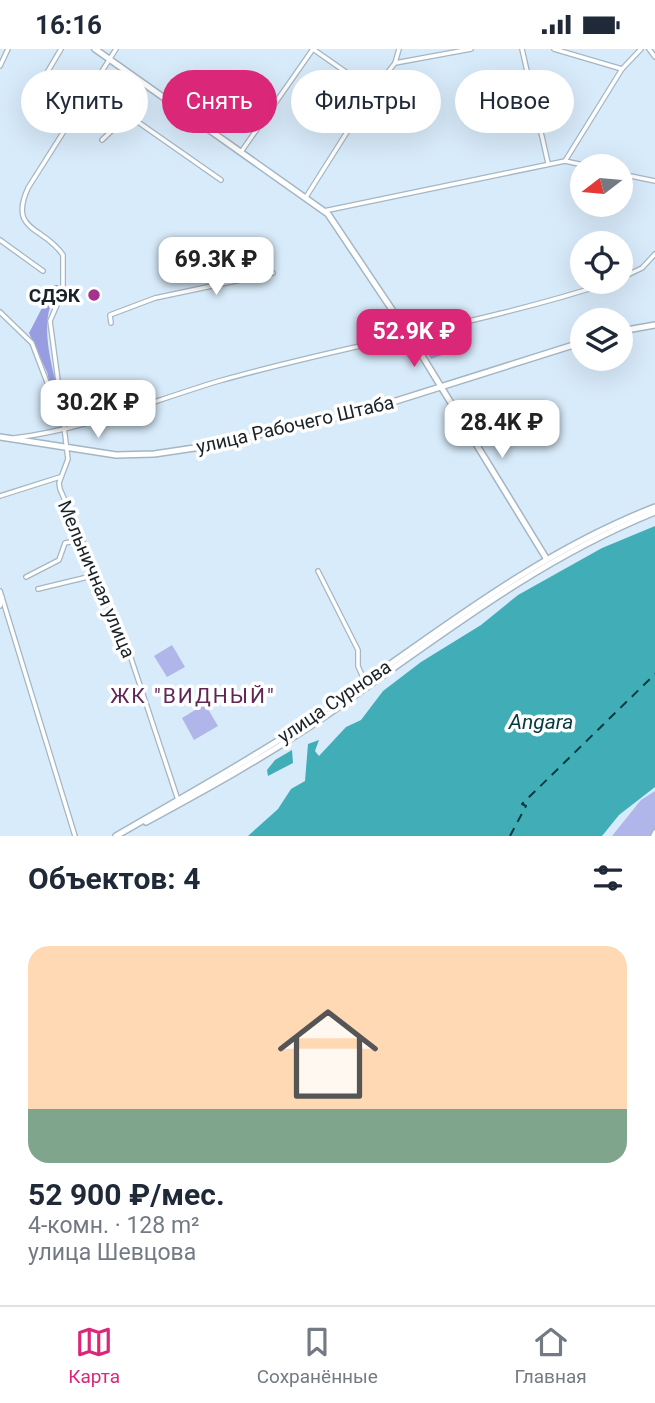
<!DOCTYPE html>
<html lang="ru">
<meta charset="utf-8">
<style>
:root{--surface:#fff;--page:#f2f2f3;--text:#1f2937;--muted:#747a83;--line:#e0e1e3;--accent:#db2777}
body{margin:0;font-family:Roboto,sans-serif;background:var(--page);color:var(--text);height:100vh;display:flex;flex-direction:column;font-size:26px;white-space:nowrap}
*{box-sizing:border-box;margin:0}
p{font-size:23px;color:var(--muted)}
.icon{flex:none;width:38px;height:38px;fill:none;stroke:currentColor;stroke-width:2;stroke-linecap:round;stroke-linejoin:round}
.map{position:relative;height:787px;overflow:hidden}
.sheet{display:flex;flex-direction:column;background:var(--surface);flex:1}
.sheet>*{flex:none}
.top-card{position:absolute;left:21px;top:21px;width:614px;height:63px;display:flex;gap:14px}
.needle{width:46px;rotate:254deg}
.tools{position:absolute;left:570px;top:105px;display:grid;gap:14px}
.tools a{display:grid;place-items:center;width:63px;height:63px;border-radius:50%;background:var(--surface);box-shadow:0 7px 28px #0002;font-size:35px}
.price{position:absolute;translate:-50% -60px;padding:0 16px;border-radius:14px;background:#fff;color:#222;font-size:23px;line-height:46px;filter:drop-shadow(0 2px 4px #0008)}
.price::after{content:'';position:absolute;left:50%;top:42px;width:21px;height:16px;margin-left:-10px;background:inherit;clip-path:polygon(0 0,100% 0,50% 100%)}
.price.selected{background:var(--accent);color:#fff}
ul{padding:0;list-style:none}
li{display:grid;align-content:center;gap:14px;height:371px;padding:0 28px}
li+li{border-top:2px solid var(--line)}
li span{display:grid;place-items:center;height:217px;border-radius:21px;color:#555}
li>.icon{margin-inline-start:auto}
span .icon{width:126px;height:126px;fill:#fffc;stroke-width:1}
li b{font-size:30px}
h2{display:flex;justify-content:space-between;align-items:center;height:84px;padding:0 28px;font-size:30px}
.tag{padding:0 24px;border-radius:32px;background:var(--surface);box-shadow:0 7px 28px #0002;font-size:24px;line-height:63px}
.tag.selected{background:var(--accent);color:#fff}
.status{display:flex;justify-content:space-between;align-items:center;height:49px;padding:0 35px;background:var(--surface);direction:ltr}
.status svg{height:19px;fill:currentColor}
.tabs{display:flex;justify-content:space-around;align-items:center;height:98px;border-top:2px solid var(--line);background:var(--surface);font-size:19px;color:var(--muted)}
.tabs a{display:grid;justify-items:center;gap:4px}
.tabs .selected{color:var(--accent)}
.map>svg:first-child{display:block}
.green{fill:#b0b6ea}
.forest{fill:#979de0}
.water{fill:#41aeb7}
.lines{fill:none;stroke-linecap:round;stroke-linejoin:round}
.ferry{stroke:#073b3f;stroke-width:2;stroke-dasharray:9 7;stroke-linecap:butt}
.minor-casing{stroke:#a4b6c4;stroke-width:6}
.major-casing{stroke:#a4b6c4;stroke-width:8}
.minor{stroke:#fff;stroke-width:3.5}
.major{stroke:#fff;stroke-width:5}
.poi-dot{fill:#a4328e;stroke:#fff;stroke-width:2.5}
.labels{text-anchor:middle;stroke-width:7;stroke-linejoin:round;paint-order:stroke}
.poi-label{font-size:19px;font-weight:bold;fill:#1a2227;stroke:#fff;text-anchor:end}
.street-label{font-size:19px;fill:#1a2227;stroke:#fff}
.neighbourhood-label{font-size:21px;letter-spacing:2px;fill:#5f2753;stroke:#fff}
.water-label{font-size:21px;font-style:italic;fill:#073b3f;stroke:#fff}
</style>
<div class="status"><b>16:16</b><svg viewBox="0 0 49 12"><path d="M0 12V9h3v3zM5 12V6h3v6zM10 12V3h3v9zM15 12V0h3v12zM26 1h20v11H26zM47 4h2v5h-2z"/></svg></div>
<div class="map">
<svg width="655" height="787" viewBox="0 0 655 787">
<rect width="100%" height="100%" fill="#d8ebfa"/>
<g class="green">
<polygon points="442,288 448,304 431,310 421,293"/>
<polygon points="172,596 185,618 167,628 154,607"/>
<polygon points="205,655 218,677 194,691 182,669"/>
<polygon points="655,742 655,787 612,787 641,751"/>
</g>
<path class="forest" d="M 54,236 L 58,236 C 57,248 49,256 48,267 C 44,296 55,327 61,355 L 55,356 L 47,323 L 29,284 Z"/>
<g class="water">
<polygon points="655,477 655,738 619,766 602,787 248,787 278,760 291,740 305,732 308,695 319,691 315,702 319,707 346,678 361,671 383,642 421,613 481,576 518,546 602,499"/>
<polygon points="292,701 293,714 268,727 267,721 275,711"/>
</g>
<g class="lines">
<polyline class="ferry" points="510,787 526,757 522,755 655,625"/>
<defs>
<g id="minor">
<polyline points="313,0 373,42"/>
<polyline points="522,0 548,114"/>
<polyline points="554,0 622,20"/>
<polyline points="649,0 655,8"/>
<polyline points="395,14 471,0"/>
<polyline points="0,17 8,0"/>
<polyline points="35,44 61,0"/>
<polyline points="102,91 128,66 221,131"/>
<polyline points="241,103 313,0"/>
<polyline points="565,112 622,20 641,0"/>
<polyline points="621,125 655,132"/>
<polyline points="306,148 373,42 395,14 399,0"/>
<polyline points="324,162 565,112 588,117"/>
<polyline points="0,191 43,222"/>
<polyline points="621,229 642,219 655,205"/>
<polyline points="0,263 32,294 64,378 68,410 59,434 60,440 126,594 178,751"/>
<polyline points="111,274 110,266 155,249 273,224"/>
<path d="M 64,376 L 50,272 L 63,242 L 63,206 C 44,177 8,183 28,139 L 116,0"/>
<path d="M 14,389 C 84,381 152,352 219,332 C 349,295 483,275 611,233"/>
<polyline points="0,447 60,428"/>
<polyline points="318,522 358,601 358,617 365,633"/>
<polyline points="26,528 59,511 65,494 80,491"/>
<polyline points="38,540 96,526"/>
<polyline points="0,542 75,787"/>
<polyline points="0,557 2,548"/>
<polyline points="653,787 655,783"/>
</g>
<g id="major">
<polyline points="95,0 328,165 413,292 546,509"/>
<polyline points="621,282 655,276"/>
<polyline points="0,388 116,406 154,405 208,397 361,363 583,293"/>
<path d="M 146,773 C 205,741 265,708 321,670 C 430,595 531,513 655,463"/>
<path d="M 116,787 C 183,748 252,710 316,667 C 427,592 529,507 655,458"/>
</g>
</defs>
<use href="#minor" class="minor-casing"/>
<use href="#major" class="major-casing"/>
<use href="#minor" class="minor"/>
<use href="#major" class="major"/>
</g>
<circle class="poi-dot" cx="94" cy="246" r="7"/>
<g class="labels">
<g class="poi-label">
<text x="80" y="253">СДЭК</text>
</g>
<g class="street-label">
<text transform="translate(295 375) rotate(-13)" y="7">улица Рабочего Штаба</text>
<text transform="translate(97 530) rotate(67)" y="7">Мельничная улица</text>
<text transform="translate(334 652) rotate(-34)" y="7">улица Сурнова</text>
</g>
<g class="neighbourhood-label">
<text x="193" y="654">ЖК "ВИДНЫЙ"</text>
</g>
<g class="water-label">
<text x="541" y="680">Angara</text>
</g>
</g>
</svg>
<div class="tools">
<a><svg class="needle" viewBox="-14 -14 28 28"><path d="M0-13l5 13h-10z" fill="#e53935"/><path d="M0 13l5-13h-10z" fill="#747a83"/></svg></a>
<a><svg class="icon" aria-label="locate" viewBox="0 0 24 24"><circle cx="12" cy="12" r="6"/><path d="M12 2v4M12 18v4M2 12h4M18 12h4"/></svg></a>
<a><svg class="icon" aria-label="layers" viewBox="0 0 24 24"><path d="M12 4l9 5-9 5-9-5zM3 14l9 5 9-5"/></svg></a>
</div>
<b class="price" style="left:216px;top:248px">69.3K ₽</b>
<b class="price selected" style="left:414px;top:320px">52.9K ₽</b>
<b class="price" style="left:98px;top:391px">30.2K ₽</b>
<b class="price" style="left:502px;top:411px">28.4K ₽</b>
<div class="top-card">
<a class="tag">Купить</a>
<a class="tag selected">Снять</a>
<a class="tag">Фильтры</a>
<a class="tag">Новое</a>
</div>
</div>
<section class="sheet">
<h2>Объектов: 4<svg class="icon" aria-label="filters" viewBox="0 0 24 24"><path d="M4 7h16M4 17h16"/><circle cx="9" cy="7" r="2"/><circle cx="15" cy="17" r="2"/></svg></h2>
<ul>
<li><span style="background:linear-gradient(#ffd9b3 75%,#7fa58c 0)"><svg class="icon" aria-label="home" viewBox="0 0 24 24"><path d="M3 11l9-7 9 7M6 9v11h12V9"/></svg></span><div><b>52 900 ₽/мес.</b><p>4-комн. · 128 m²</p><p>улица Шевцова</p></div></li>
</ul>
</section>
<nav class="tabs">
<a class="selected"><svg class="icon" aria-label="map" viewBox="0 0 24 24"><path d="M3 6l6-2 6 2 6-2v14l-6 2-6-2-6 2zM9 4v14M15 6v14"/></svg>Карта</a>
<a><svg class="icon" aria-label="saved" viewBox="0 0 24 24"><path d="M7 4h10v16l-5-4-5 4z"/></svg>Сохранённые</a>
<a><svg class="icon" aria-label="home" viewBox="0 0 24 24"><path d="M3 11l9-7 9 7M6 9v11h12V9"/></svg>Главная</a>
</nav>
